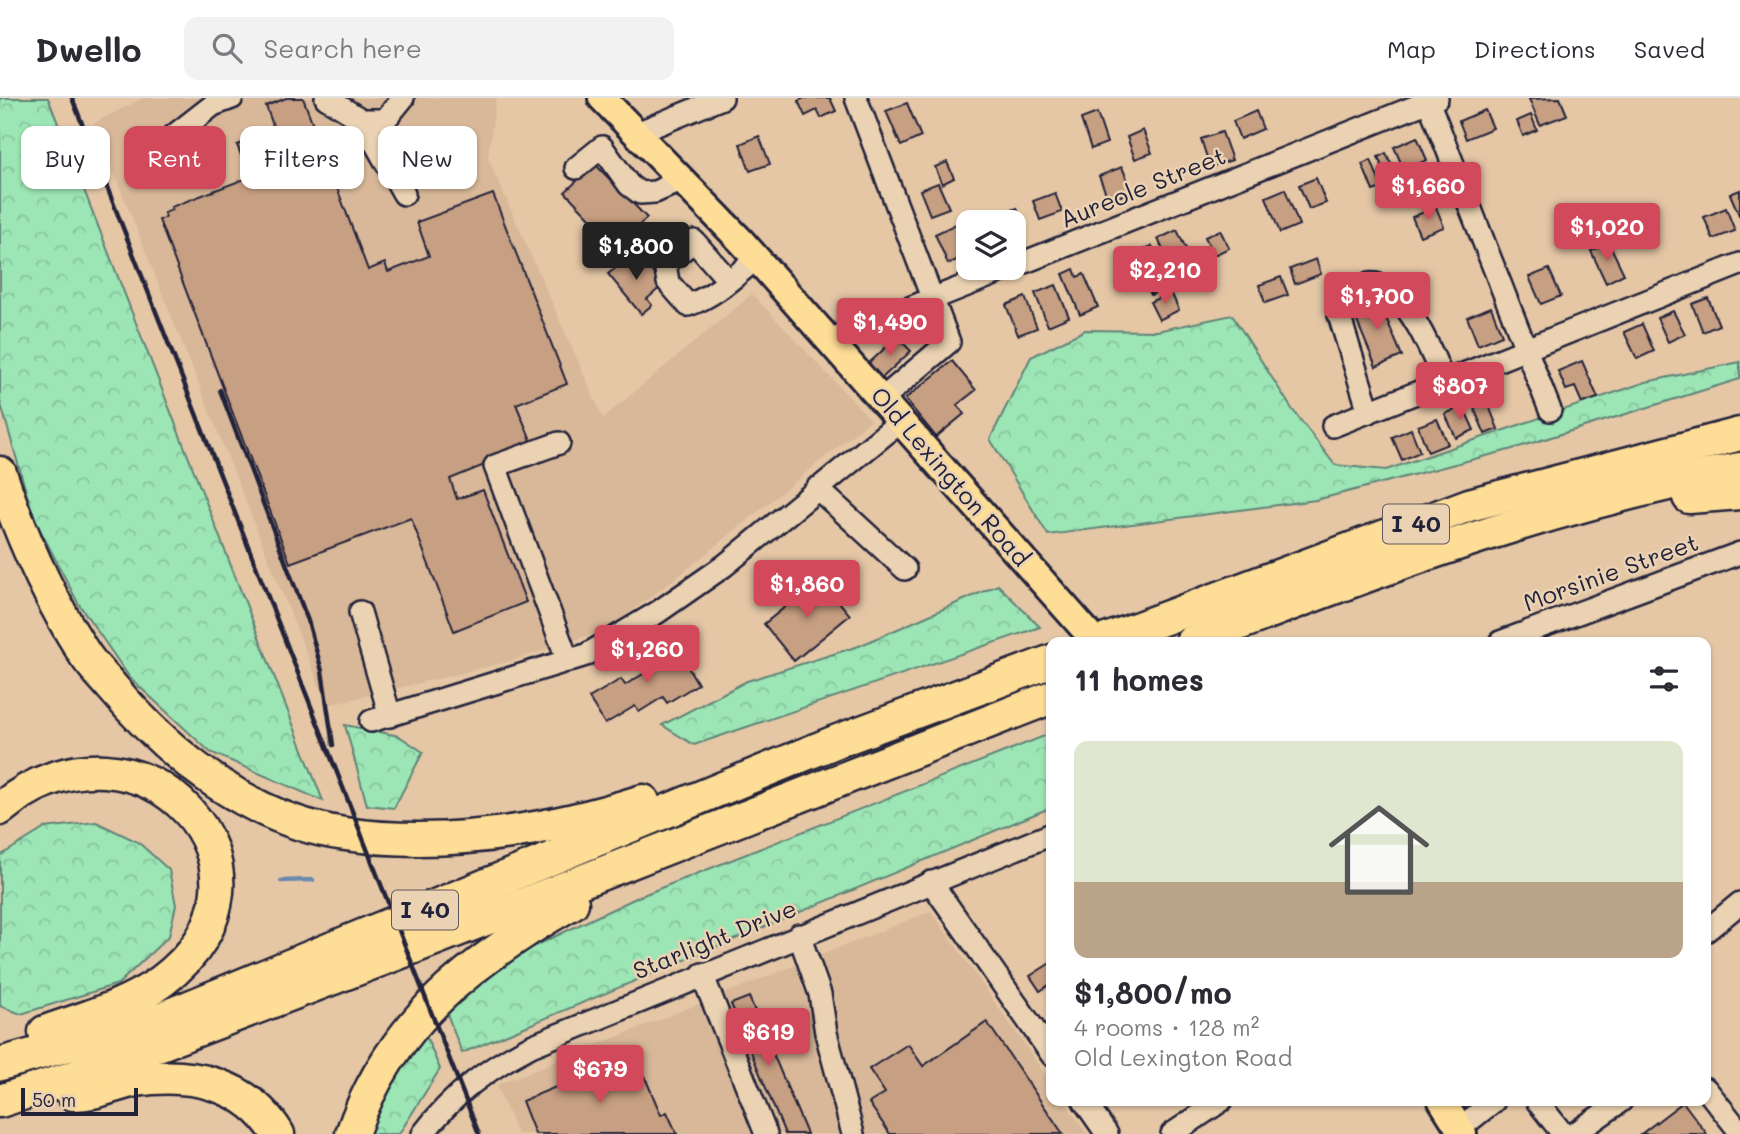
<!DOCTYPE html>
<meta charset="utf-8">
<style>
:root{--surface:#fff;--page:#f2f2f3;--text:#2b2b33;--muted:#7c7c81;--line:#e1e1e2;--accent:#d1495b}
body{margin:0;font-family:Mali,sans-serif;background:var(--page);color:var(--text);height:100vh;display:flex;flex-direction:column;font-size:26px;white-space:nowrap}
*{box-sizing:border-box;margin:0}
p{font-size:23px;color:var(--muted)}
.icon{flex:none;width:38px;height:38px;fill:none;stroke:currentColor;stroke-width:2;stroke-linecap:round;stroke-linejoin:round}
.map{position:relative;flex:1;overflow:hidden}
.drawer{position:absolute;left:1046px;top:539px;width:665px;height:469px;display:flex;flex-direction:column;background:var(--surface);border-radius:14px;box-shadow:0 2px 5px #0004}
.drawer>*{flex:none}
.top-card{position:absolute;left:21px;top:28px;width:665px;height:63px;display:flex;gap:14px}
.tools{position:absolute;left:956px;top:112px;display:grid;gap:14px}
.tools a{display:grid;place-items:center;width:70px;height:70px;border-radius:14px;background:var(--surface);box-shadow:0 2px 5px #0004;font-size:35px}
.scale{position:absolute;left:21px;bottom:18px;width:117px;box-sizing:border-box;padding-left:7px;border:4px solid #22223b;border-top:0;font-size:19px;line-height:24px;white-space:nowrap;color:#22223b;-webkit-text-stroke:5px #ead2b2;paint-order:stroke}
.price{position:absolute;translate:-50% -60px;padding:0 16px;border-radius:7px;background:var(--accent);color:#fff;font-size:23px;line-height:46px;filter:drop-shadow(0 2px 4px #0008)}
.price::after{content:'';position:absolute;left:50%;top:42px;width:21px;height:16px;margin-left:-10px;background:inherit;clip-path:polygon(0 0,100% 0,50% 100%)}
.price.active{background:#222;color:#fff}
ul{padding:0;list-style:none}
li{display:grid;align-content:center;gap:14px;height:371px;padding:0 28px}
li+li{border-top:2px solid var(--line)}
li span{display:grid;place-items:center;height:217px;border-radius:14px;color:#555}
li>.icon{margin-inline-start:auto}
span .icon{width:126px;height:126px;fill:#fffc;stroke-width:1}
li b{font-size:30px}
h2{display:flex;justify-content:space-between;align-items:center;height:84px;padding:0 28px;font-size:30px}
.chip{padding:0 24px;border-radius:14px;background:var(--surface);box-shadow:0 2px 5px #0004;font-size:24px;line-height:63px}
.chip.active{background:var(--accent);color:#fff}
header{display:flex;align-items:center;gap:42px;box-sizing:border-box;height:98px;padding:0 35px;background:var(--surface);border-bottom:2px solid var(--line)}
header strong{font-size:33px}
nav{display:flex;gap:38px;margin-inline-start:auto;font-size:24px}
.search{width:490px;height:63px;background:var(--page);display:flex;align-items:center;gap:18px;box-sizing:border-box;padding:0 24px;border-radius:14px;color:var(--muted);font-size:26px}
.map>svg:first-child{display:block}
.built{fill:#d8b899}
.forest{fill:url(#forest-crowns);stroke:#5f8478;stroke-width:2}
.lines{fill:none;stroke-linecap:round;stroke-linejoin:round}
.stream{stroke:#6a8aac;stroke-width:4.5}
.building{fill:#c79f82;stroke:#22223b;stroke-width:2}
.minor-casing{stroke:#22223b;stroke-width:26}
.major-casing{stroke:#22223b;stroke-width:32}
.highway-casing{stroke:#22223b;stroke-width:37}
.minor{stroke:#ead2b2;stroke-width:21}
.major{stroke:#fedd96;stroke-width:26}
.highway{stroke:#fedd96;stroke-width:32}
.rail{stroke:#22223b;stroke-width:4.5}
.labels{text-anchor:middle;stroke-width:5;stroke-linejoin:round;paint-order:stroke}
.shield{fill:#ead2b2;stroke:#5e575f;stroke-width:2}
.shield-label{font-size:23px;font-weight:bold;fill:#22223b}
.street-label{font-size:24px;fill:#22223b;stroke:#ead2b2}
</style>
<header>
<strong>Dwello</strong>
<div class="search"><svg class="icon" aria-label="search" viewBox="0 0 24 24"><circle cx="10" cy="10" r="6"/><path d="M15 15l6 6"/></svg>Search here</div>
<nav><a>Map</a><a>Directions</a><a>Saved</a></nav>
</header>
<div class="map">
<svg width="1740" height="1036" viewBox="0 0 1740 1036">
<defs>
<pattern id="forest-crowns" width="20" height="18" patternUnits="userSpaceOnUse" patternTransform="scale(1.75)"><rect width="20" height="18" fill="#9ce5b4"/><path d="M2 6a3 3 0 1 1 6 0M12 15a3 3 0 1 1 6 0" fill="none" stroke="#86c49c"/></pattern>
</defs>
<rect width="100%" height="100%" fill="#e5c7a6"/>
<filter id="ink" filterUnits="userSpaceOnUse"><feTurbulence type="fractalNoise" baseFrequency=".0143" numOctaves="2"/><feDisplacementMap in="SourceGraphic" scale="14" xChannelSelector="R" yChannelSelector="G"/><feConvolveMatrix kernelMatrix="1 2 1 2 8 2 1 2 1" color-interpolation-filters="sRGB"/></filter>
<g filter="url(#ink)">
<g class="built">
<polygon points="143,0 496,0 488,60 603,320 752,196 871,322 690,469 608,531 508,564 327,607 94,25"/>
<polygon points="931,813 1052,986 1052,1003 1064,1003 1087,1036 517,1036 496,987"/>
</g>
<g class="forest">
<polygon points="0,0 48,0 323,703 210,654 130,580 78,505 33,418 0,303"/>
<polygon points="1232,217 1292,311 1335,367 1386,372 1646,284 1740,264 1740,281 1509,352 1316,402 1048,437 990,341 1031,259 1085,232 1157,233"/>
<polygon points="998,487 1040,529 694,647 662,627 747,583 859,548"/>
<polygon points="345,627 399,638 423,654 394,710 367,707"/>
<polygon points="1052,635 1052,709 462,955 446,913 499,865 638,799"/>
<polygon points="96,724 138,744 169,772 176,807 169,838 118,886 21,916 0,908 0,758 45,730"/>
<polygon points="423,931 440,971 399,1036 366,1036 394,972"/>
</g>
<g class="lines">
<polyline class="stream" points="281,783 313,782"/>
</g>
<g class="building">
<polygon points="286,0 303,0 368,172 385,165 388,174 429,158 417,124 493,96 567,286 516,306 533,347 450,381 457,401 483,392 526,504 454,533 411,420 290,465 159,122 166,119 164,115 172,112 171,109 250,79 237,47 275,33 266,8"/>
<polygon points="804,0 830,0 836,13 821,20 817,12 805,18 798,3"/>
<polygon points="1560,0 1567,17 1540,27 1529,1"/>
<polygon points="907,5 921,39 901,48 886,13"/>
<polygon points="1485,12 1493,30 1466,41 1459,23"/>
<polygon points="1256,13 1263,31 1240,41 1233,23"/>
<polygon points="1097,15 1107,45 1091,51 1081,21"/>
<polygon points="1531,17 1537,32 1523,38 1517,23"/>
<polygon points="1143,32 1152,55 1135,61 1127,39"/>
<polygon points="1222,34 1232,62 1210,69 1201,41"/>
<polygon points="759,38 770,66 750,73 740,46"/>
<polygon points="1417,39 1427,62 1404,72 1394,49"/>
<polygon points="1386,55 1399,83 1390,87 1378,59"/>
<polygon points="1371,62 1382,90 1373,93 1362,66"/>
<polygon points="947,64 954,80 942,86 935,69"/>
<polygon points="595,66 647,120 617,148 565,94"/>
<polygon points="1122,69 1132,93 1109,103 1099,78"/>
<polygon points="1316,80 1326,105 1309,111 1299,87"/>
<polygon points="938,85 949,110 930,117 920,92"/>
<polygon points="1285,91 1299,127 1280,135 1266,99"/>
<polygon points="1740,92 1740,119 1730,96"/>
<polygon points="1055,95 1062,114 1040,122 1033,103"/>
<polygon points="1436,109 1444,129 1420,138 1412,119"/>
<polygon points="1017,110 1024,128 1013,132 1013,124 987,124 986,122"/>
<polygon points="1726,110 1735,133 1713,141 1704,119"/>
<polygon points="956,126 968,157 948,166 935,136"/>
<polygon points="1177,132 1189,157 1169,165 1158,141"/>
<polygon points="1220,132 1229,150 1214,157 1205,139"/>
<polygon points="1609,145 1624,176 1606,185 1591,153"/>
<polygon points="1152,148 1170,189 1151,197 1133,156"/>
<polygon points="636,154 663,187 647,201 652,207 641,216 608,176"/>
<polygon points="1316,161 1321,176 1295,186 1290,171"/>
<polygon points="1074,171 1077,179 1084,176 1098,209 1080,217 1063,176"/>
<polygon points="1549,171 1561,198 1541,206 1529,179"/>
<polygon points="1281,179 1288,197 1265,205 1259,187"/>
<polygon points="1056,187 1069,219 1048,228 1035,195"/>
<polygon points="1171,194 1179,212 1159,222 1150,204"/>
<polygon points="1377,198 1402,258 1376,269 1351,209"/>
<polygon points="1025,199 1037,230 1018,237 1006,207"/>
<polygon points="1708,200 1719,227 1703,234 1692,206"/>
<polygon points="1491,209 1502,237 1478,247 1467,219"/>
<polygon points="1673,213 1685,236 1668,244 1657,220"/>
<polygon points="1642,226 1654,253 1637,261 1624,234"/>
<polygon points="897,239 911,253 882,280 868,266"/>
<polygon points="952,263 976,292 957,307 964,316 936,339 905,301"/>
<polygon points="1582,263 1598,300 1582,305 1575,289 1566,292 1558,273"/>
<polygon points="1487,303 1498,331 1485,336 1473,308"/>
<polygon points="1463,308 1474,332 1456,340 1445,316"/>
<polygon points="1437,321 1448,346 1428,354 1418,328"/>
<polygon points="1411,331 1420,354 1402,362 1392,339"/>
<polygon points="820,481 850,517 794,563 764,526"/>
<polygon points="673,544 698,586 667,605 663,599 639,614 635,608 605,626 589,600 621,581 625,587 648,573 642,563"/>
<polygon points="1052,864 1052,885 1040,893 1030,878"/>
<polygon points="749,899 807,1036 785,1036 731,906"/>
<polygon points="987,924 1063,1036 890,1036 869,1005 885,995 869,971 908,946 923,968"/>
<polygon points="635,956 661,1017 667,1014 677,1036 535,1036 522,1003"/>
<polygon points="1683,1004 1707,1036 1641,1036"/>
</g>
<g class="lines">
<defs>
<g id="minor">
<polyline points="326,0 362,22 385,22 403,0"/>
<polyline points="856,0 949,244 882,301"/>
<polyline points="1427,0 1550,312"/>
<polyline points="362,22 404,96"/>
<polyline points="637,35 722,0"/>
<polyline points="158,50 213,7 232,0"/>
<polyline points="576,70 602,49 629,87 640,95 655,94 682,82"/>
<path d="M 729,183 L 694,143 L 665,166 L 668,184 L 688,207 C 715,198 735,178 757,160"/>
<polyline points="829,242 1437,0"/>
<path d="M 1369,314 L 1339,217 C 1380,131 1429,245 1444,285"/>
<polyline points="1333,328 1740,166"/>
<polyline points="559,345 495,368 568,563"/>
<polyline points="817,390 905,471"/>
<polyline points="360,514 390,618"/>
<polyline points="1500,544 1740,455"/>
<polyline points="371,623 586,557 658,514 724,468 901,323"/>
<polyline points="931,784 1052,957"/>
<polyline points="1706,833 1740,805"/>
<polyline points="799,837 820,896 826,935 853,1036"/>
<polyline points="702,876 766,1036"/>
<polyline points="1706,991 1740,1034"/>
<polyline points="1084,1003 1107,1036"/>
<polyline points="1537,1003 1563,1036"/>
<polyline points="1459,1031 1494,1003"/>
<path d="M 423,1036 C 453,996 487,971 531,948 L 1052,736"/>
<polyline points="1172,1036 1221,1003"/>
<polyline points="1574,1036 1621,1003"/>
</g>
<g id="major">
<polyline points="602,0 742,144 1096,544"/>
<polyline points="1442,1003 1463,1036"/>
</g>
<g id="highway">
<path d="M 0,375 C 20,435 48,498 82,552 C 90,566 102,577 112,589 C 171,659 252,723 345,736 C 445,750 548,733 643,703"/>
<polyline points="1689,399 1740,395"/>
<polyline points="1101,544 1469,407 1740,336"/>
<path d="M 1192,544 C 1371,474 1550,406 1740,371"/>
<path d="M 0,711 C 142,593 305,776 162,883 C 128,908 84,920 45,934"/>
<polyline points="0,966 155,923 835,644 1052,563"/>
<path d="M 73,996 C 94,997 115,986 136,982 C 191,974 247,985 278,1036"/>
<polyline points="0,1003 74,979 409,851 1052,599"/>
<path d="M 352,1036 C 390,924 474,861 572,805"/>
</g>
</defs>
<use href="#minor" class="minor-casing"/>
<use href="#major" class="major-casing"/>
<use href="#highway" class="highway-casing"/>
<use href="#minor" class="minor"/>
<use href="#major" class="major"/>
<use href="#highway" class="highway"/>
<g class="rail">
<polyline points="72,0 479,1036"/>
<polyline points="220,292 308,523 322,573 333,647"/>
</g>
</g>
</g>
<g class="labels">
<g class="shield">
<rect x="1383" y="406.5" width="66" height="39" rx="5"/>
<rect x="392" y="792.5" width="66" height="39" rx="5"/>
</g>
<g class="shield-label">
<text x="1416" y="434">I 40</text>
<text x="425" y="820">I 40</text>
</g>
<g class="street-label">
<text transform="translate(1143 90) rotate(-22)" y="8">Aureole Street</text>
<text transform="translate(950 379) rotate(49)" y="8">Old Lexington Road</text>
<text transform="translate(1611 475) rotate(-20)" y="8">Morsinie Street</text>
<text transform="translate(715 842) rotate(-22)" y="8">Starlight Drive</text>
</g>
</g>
</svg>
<div class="tools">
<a><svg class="icon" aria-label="layers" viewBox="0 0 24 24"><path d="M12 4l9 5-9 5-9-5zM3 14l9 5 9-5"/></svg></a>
</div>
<div class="scale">50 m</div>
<b class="price" style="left:1428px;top:124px">$1,660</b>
<b class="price" style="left:1607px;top:165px">$1,020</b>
<b class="price active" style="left:636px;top:184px">$1,800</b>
<b class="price" style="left:1165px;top:208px">$2,210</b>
<b class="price" style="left:1377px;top:234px">$1,700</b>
<b class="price" style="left:890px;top:260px">$1,490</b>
<b class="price" style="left:1460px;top:324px">$807</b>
<b class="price" style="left:807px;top:522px">$1,860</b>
<b class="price" style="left:647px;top:587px">$1,260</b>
<b class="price" style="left:768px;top:970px">$619</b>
<b class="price" style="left:600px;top:1007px">$679</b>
<div class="top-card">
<a class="chip">Buy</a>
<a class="chip active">Rent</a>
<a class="chip">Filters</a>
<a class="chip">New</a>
</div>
<section class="drawer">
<h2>11 homes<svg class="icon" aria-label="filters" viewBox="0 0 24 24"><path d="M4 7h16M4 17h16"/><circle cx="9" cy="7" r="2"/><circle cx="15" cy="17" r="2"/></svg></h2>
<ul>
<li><span style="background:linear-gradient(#dfe7d0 65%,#b9a48a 0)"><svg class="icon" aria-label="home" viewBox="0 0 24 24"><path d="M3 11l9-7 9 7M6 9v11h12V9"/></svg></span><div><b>$1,800/mo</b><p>4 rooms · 128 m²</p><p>Old Lexington Road</p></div></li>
</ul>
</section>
</div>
